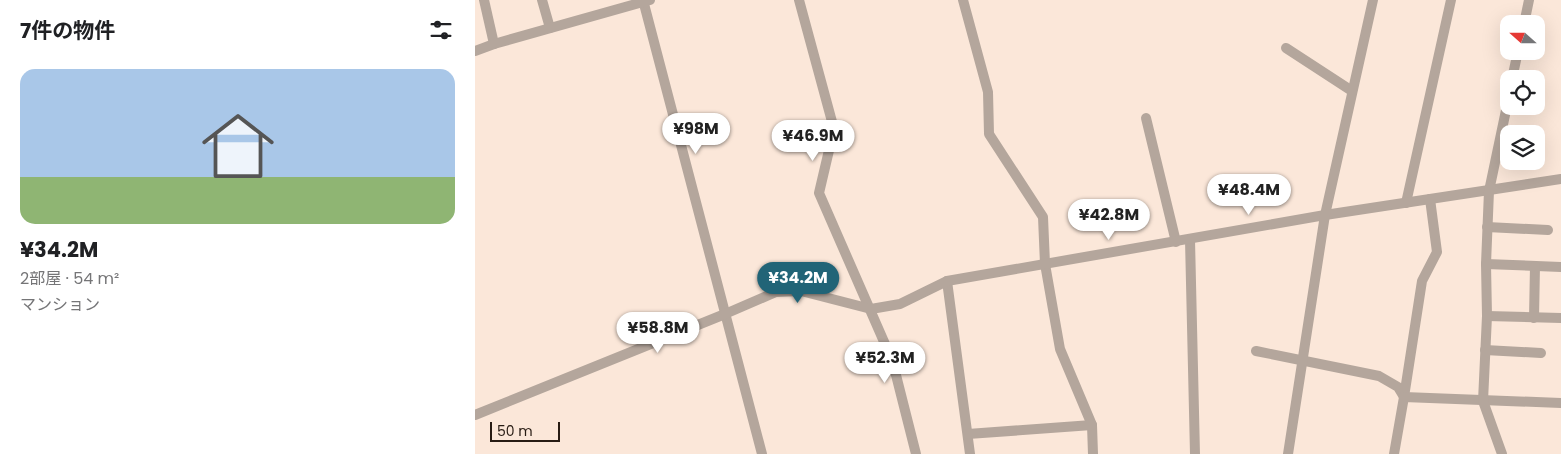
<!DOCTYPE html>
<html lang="ja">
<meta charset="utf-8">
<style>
:root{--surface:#fff;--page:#f6f6f6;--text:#202124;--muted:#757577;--accent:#216477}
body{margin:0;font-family:Poppins,"Noto Sans JP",sans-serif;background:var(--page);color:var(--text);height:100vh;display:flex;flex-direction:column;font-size:19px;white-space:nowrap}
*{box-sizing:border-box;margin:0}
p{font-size:16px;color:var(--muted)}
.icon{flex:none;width:28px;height:28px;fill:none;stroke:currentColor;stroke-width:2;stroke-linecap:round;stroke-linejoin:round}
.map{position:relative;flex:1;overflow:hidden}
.sheet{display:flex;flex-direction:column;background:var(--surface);width:475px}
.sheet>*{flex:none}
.needle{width:32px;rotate:291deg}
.fabs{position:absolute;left:1025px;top:15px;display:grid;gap:10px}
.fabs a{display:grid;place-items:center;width:45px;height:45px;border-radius:10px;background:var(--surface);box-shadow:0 5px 20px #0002;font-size:25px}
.scale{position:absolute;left:15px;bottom:12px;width:70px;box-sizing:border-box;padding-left:5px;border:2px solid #271b13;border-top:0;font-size:14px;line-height:18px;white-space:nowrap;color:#271b13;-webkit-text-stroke:4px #fbe7d9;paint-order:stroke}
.price{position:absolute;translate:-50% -42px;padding:0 11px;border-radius:18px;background:#fff;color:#222;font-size:16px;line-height:32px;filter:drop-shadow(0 1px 2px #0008)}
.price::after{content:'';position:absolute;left:50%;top:30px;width:15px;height:11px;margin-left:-8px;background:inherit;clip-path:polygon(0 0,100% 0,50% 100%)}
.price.on{background:var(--accent);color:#fff}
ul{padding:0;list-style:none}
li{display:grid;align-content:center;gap:10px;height:265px;padding:0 20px}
li span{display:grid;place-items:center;height:155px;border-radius:15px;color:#555}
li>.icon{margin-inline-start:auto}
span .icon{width:90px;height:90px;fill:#fffc;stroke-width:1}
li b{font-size:21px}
h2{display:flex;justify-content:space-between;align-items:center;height:60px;padding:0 20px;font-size:21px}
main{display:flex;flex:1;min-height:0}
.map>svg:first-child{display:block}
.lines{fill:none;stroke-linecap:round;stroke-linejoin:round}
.minor{stroke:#b4a69c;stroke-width:10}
</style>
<main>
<section class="sheet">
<h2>7件の物件<svg class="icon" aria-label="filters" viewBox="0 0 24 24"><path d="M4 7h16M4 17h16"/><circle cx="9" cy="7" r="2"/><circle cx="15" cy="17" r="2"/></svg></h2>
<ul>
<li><span style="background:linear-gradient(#a9c7e8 70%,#8fb573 0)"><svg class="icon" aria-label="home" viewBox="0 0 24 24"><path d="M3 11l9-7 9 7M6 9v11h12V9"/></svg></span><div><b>¥34.2M</b><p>2部屋 · 54 m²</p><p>マンション</p></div></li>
</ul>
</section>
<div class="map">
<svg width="1086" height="454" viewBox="0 0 1086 454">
<rect width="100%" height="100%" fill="#fbe7d9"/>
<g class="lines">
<g class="minor">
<polyline points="9,0 19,44"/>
<polyline points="67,0 75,28"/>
<polyline points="168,0 287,454"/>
<polyline points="324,0 359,129 344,193 410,344 421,375 441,454"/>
<polyline points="488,0 513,92 514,134 568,217 570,264 585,349 617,425 618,454"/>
<polyline points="1049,24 1054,0"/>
<polyline points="811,48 877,91"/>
<polyline points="0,51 19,44 175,0"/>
<polyline points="1037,79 1043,51"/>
<polyline points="671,118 701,242"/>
<polyline points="931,203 976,0"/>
<polyline points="1012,227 1073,230"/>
<polyline points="715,240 720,454"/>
<polyline points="1011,264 1086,267"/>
<polyline points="472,281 495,454"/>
<polyline points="1012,316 1086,318"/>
<polyline points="1059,318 1060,266"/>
<polyline points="1010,350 1066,353"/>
<polyline points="781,351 904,376 923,387 929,397"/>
<polyline points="929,397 947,281 962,252 955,199"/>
<polyline points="0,415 250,314 301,292 326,291 396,309 425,304 472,281 850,215 1086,179"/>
<polyline points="493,434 617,425"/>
<polyline points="813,454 850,215 898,0"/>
<polyline points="919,454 929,397 1086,403"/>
<polyline points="1027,454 1008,401 1012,316 1011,264 1014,191 1034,96"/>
</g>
</g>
</svg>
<div class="fabs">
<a><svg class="needle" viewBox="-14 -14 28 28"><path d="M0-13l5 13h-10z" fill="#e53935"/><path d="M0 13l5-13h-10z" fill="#757577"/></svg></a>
<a><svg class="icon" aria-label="locate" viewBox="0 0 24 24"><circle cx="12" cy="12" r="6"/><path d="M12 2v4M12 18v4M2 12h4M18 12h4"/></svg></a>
<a><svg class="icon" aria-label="layers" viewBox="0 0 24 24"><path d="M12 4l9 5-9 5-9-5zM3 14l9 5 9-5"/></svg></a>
</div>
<div class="scale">50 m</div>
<b class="price" style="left:221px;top:155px">¥98M</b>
<b class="price" style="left:338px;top:162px">¥46.9M</b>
<b class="price" style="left:774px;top:216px">¥48.4M</b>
<b class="price" style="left:634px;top:241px">¥42.8M</b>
<b class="price on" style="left:323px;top:304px">¥34.2M</b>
<b class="price" style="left:183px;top:354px">¥58.8M</b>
<b class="price" style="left:410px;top:384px">¥52.3M</b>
</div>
</main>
